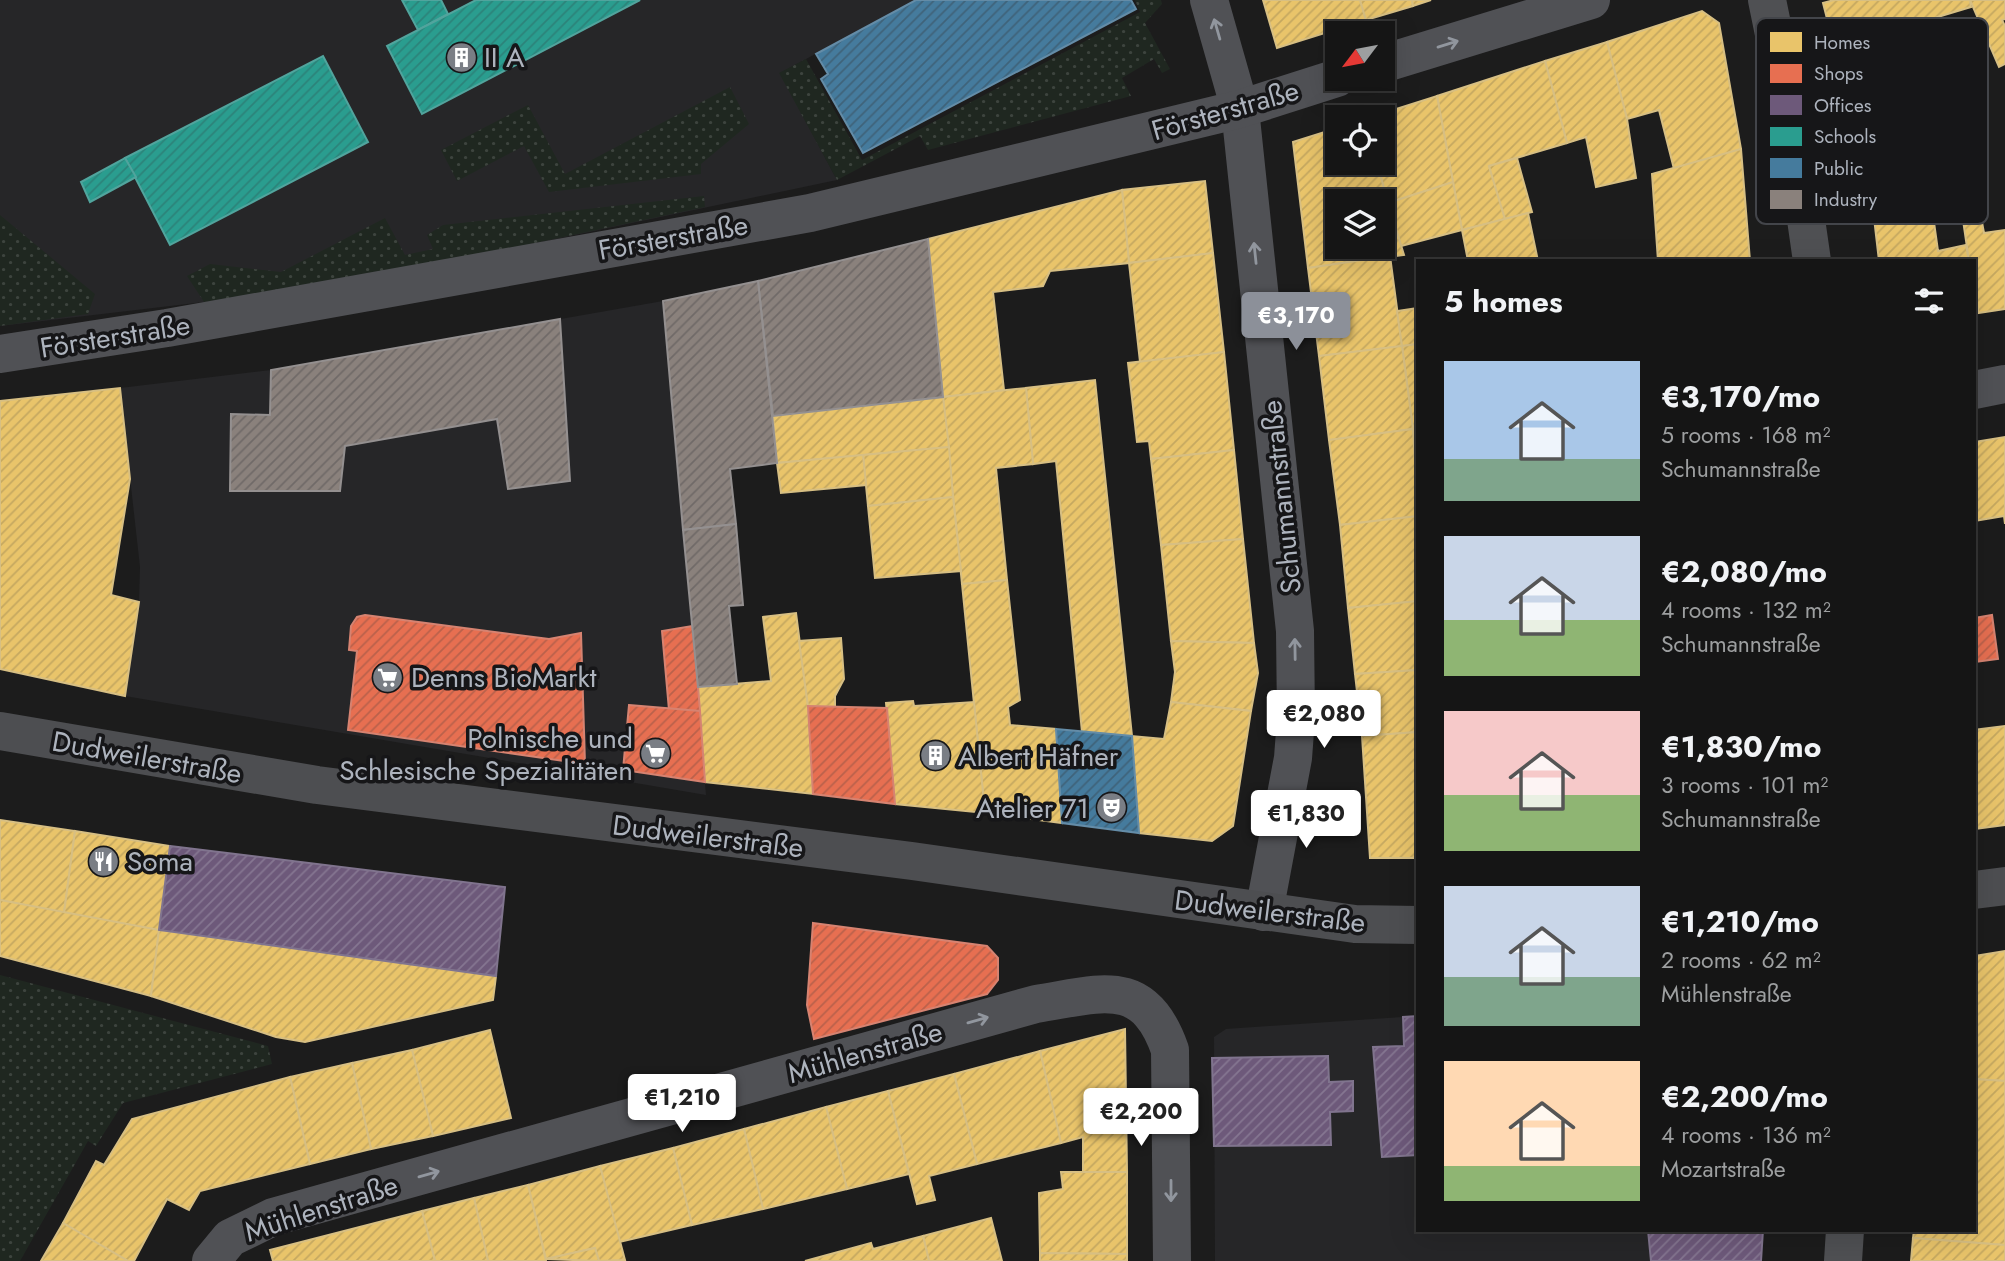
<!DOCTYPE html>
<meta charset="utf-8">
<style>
:root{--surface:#151515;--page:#222;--text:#f1f3f6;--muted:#9d9fa0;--line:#343434;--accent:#8c9099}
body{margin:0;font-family:Jost,sans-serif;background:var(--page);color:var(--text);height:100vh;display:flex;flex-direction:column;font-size:26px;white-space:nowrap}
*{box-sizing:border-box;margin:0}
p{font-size:23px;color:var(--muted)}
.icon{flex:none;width:38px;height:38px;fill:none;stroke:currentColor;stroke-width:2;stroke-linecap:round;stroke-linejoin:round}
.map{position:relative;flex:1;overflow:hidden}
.sheet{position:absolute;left:1416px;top:259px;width:560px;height:973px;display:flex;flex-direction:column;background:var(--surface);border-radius:0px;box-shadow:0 7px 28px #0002,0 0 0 2px var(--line)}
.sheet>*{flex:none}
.needle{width:46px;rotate:238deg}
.tools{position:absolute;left:1325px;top:21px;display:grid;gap:14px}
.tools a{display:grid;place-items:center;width:70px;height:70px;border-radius:0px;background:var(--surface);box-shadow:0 7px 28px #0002,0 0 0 2px var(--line);font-size:35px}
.price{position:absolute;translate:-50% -60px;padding:0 16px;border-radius:7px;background:#fff;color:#222;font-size:23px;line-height:46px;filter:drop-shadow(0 2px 4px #0008)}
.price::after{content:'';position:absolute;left:50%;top:42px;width:21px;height:16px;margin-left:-10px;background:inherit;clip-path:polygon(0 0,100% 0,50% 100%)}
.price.current{background:var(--accent);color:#fff}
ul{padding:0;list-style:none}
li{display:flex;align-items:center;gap:21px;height:175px;padding:0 28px}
li span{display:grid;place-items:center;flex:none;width:196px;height:140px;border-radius:0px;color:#555}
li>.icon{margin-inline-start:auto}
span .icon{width:84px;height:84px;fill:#fffc;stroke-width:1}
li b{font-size:30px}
h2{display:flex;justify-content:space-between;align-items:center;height:84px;padding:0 28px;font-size:30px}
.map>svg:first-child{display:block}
.built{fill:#262628}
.grass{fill:url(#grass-dots)}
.homes{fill:url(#homes-hatch);stroke:#d7bf83;stroke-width:2}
.shops{fill:url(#shops-hatch);stroke:#d68371;stroke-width:2}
.offices{fill:url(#offices-hatch);stroke:#80748e;stroke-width:2}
.schools{fill:url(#schools-hatch);stroke:#51a49d;stroke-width:2}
.public{fill:url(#public-hatch);stroke:#648ca7;stroke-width:2}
.industry{fill:url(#industry-hatch);stroke:#949090;stroke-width:2}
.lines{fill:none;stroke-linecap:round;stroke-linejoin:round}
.minor{stroke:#505155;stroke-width:38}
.secondary{stroke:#4f5053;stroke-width:38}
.primary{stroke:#4d4e51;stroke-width:38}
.oneway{stroke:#91969e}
.labels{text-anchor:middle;stroke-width:7;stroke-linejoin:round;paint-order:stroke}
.poi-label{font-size:28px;fill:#adb3bd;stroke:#161618;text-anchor:start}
.street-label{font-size:28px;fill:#adb3bd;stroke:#161618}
.key{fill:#161618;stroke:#43454a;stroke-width:2}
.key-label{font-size:19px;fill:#adb3bd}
</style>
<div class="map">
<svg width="2005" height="1261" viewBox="0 0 2005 1261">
<defs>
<pattern id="grass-dots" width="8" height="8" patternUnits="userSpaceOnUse" patternTransform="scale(1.75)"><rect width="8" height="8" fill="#1f2720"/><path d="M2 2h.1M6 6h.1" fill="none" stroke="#3d443e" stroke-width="1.8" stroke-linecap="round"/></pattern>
<pattern id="homes-hatch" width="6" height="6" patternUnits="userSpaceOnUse" patternTransform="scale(1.75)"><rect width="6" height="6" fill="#e9c46a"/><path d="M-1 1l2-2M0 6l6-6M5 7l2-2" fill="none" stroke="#c5a860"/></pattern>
<pattern id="shops-hatch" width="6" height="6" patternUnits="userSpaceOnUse" patternTransform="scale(1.75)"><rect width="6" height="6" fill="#e76f51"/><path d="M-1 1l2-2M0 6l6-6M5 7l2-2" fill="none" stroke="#ba614b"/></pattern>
<pattern id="offices-hatch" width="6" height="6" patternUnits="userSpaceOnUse" patternTransform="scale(1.75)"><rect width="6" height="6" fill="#6d597a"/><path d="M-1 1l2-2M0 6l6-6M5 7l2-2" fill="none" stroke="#857691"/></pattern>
<pattern id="schools-hatch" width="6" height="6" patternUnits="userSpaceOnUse" patternTransform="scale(1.75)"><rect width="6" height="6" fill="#2a9d8f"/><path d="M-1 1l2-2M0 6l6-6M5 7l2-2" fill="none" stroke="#2c837a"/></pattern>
<pattern id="public-hatch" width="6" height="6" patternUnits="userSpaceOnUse" patternTransform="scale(1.75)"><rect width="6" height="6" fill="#457b9d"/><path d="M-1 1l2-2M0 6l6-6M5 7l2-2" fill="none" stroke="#3f637a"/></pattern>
<pattern id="industry-hatch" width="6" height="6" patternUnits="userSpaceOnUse" patternTransform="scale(1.75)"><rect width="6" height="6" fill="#8a817c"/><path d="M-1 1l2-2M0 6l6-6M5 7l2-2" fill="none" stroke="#706a68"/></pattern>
</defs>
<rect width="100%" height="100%" fill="#1c1c1c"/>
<g class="built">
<polygon points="0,0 916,0 780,73 837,180 379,276 204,302 0,326"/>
<polygon points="663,301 706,795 125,696 139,602 140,567 120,388 271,370"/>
<polygon points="1417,1016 1418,1230 1763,1230 1761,1261 1215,1261 1214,1037 1226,1029"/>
</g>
<g class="grass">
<polygon points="1135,0 1161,0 1162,4 1145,23 1170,69 1162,73 1154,59 1122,78 1131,96 928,150 920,136 837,180 779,73 806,59 862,160 1140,12"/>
<polygon points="730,87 749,124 701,164 701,174 549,192 524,146 457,181 441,150 528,105 565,174"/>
<polygon points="704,196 705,207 379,276 204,302 187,276 210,264 281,272 385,218 405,255 433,249 427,235 443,225"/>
<polygon points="0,215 95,294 88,314 0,326"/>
<polygon points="0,975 268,1046 272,1064 123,1103 96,1146 88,1141 20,1261 0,1261"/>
</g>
<g class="homes">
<polygon points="1263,0 1360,0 1366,20 1277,48"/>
<polygon points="1360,0 1412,0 1413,6 1366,20"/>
<polygon points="1412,0 1431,0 1413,6"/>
<polygon points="1834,0 1970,0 1971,7 1911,25 1916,41 1838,62 1823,3"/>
<polygon points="1970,0 2005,0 2005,19 2002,20 2005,26 2005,64 1999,67"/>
<polygon points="1702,11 1719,23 1741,149 1674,169 1659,110 1627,119 1607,42"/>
<polygon points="1607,42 1627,119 1636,178 1596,187 1586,137 1567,143 1545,61"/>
<polygon points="1545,61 1567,143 1489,166 1505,219 1462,230 1437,96"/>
<polygon points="1437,96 1453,182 1388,203 1377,163 1382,163 1382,117 1371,117"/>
<polygon points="1337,128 1337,163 1377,163 1388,203 1337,201 1337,247 1349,247 1350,262 1308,268 1293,142"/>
<polygon points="1741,149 1750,261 1658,261 1652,174"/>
<polygon points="1517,158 1532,212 1505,219 1489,166"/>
<polygon points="1205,181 1213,253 1129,263 1122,190"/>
<polygon points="1453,182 1462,230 1401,246 1388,203"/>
<polygon points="1122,190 1129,263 1050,271 1043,286 993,292 1004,390 943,397 928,239"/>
<polygon points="1931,201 1938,251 1966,245 1969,261 1879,261 1873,209"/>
<polygon points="1388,203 1404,255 1350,262 1349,247 1382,247 1382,204"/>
<polygon points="1528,213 1538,261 1468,261 1462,230"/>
<polygon points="1981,217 1984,233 2005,230 2005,309 1978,313 1974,261 1969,261 1963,220"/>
<polygon points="1213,253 1224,352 1140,362 1129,263"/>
<polygon points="1390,256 1402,346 1319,356 1308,268"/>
<polygon points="1974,288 1978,313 1974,314"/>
<polygon points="1418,308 1418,344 1402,346 1397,311"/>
<polygon points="1418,344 1418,428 1413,429 1402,346"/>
<polygon points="1402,346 1413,429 1329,440 1319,356"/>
<polygon points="1224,352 1234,450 1151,459 1149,441 1137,442 1128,363"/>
<polygon points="1095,380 1132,736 1082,732 1056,461 1033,464 1026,388"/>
<polygon points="120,388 130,479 111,595 139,602 125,696 0,669 0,401"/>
<polygon points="1026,388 1033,464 996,468 1007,580 962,584 943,397"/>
<polygon points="943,397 949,447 777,463 773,416"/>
<polygon points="1413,429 1418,516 1340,525 1329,440"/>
<polygon points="2005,437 2005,524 2004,516 1974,521 1974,442"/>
<polygon points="949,447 953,497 868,506 863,455"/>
<polygon points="1234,450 1243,539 1161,545 1151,459"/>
<polygon points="863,455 866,485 781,493 777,463"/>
<polygon points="953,497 961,571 875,578 868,506"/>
<polygon points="1418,516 1418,601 1348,608 1340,525"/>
<polygon points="1243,539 1254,643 1171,641 1161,545"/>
<polygon points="1007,580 1020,700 1008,707 1010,725 1056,729 1062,823 985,813 962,584"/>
<polygon points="1418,601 1418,670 1355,674 1348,608"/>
<polygon points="796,613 808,706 813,794 705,782 698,687 771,681 763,617"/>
<polygon points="841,638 844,679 835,696 835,707 808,706 799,641"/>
<polygon points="1171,641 1254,643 1258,673 1251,711 1171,702 1175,672"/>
<polygon points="1418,670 1418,732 1362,736 1355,674"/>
<polygon points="913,701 914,706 974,702 985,813 895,804 886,703"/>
<polygon points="1171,702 1251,711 1233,826 1212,841 1139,833 1132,736 1164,739"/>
<polygon points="2005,726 2005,825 1974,829 1974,730"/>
<polygon points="1418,732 1418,858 1370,858 1362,736"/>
<polygon points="0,820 75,831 64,913 0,900"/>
<polygon points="75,831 170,846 159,930 64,913"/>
<polygon points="0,900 159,930 151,996 0,956"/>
<polygon points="159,930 496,976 493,1000 305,1042 276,1037 151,996"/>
<polygon points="2005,951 2005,1081 1974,1079 1974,956"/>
<polygon points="1125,1029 1127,1172 1083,1172 1083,1137 1061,1143 1040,1051"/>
<polygon points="490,1030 511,1118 433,1136 412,1050"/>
<polygon points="412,1050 433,1136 371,1149 352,1063"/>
<polygon points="1040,1051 1061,1143 977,1164 954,1074"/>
<polygon points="352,1063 371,1149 310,1164 290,1077"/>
<polygon points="954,1074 977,1164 929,1176 935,1200 917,1204 888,1091"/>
<polygon points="290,1077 310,1164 200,1191 189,1210 167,1199 134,1261 128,1261 63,1223 96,1161 104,1165 132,1119"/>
<polygon points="1974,1079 2005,1081 2005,1245 1913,1238 1914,1230 1974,1230"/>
<polygon points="888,1091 909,1174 847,1189 826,1107"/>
<polygon points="826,1107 847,1189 763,1209 744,1129"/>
<polygon points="744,1129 763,1209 692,1225 673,1148"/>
<polygon points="673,1148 692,1225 619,1242 600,1166"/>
<polygon points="600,1166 625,1260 599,1261 595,1248 546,1259 528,1185"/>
<polygon points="1061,1172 1127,1172 1127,1254 1040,1253 1039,1193 1063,1189"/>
<polygon points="528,1185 546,1261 488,1261 474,1198"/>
<polygon points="474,1198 488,1261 435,1261 422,1211"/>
<polygon points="422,1211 435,1261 273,1261 270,1250"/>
<polygon points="991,1218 1002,1261 929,1261 923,1236"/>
<polygon points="63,1223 128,1261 41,1261"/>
<polygon points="923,1236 929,1261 805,1261 871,1243 873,1249"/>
<polygon points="1913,1238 2005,1245 2005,1261 1911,1261"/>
<polygon points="595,1248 599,1261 546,1259"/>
<polygon points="1040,1253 1127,1254 1127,1261 1040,1261"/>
</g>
<g class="shops">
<polygon points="365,615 549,639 581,633 585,764 348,730 357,651 349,650 351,626 357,617"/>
<polygon points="1992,615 1998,659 1974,662 1974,618"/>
<polygon points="693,626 700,711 669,710 662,631"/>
<polygon points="629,705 700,711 705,782 623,770"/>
<polygon points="808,706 887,708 895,804 813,794"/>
<polygon points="813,923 987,946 998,958 998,980 987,994 814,1039 807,1005"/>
</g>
<g class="offices">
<polygon points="170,846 505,887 496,976 159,930"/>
<polygon points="1418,1016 1418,1155 1382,1157 1373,1047 1404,1046 1403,1017"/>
<polygon points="1328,1056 1329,1082 1353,1081 1353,1111 1330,1112 1331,1145 1214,1146 1212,1058"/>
<polygon points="1648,1230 1763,1230 1761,1261 1651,1261"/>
</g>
<g class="schools">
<polygon points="402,0 441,0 448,14 418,30"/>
<polygon points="476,0 640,0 422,114 387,46"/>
<polygon points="323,56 368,142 170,245 125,158"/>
<polygon points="125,158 136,177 90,202 81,182"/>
</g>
<g class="public">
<polygon points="916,0 1131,0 1136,9 863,153 821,79 828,74 816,54"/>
<polygon points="1056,729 1132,736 1139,833 1062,823"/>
</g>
<g class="industry">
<polygon points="928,239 943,397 773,416 758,281"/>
<polygon points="758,281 777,463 730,469 736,524 683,530 663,301"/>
<polygon points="560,319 570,481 508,489 497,419 345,446 340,491 230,491 231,414 270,415 271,370"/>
<polygon points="736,524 743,605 729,606 737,684 698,687 683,530"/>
</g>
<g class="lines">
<g class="minor">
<polyline points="1209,0 1240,109 1295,631 1296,718 1293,758 1264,912"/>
<polyline points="1382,64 1591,0"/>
<polyline points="0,354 167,328 810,213 1240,109 1337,78"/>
<polyline points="1974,390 2005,384"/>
<path d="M 211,1261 L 230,1238 L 273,1217 L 1036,1004 C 1100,994 1144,975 1170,1050 L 1172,1261"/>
</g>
<g class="secondary">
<polyline points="1767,0 1792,122 1812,261"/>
<polyline points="1843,1261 1845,1230"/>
</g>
<g class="primary">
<polyline points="0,731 317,785 912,861 1355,924 1418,925"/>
<polyline points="1974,890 2005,886"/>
</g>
</g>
<defs><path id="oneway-shaft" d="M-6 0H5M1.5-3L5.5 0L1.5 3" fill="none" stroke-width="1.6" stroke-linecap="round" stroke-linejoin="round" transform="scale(1.75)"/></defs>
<g class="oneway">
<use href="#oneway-shaft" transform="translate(1217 29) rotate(-106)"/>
<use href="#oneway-shaft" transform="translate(1448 44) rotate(-17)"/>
<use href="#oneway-shaft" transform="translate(1255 253) rotate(-96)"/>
<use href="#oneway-shaft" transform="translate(1295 649) rotate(-91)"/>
<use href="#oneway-shaft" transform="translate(978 1020) rotate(-16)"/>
<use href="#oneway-shaft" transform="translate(429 1174) rotate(-16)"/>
<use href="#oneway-shaft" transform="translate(1171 1191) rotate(90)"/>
</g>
<defs>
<symbol id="building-disc" viewBox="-11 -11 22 22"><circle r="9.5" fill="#7a7e85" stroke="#161618"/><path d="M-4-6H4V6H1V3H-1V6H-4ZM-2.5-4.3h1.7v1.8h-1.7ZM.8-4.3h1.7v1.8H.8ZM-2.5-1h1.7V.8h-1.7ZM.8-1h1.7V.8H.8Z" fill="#fff"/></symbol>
<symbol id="supermarket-disc" viewBox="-11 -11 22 22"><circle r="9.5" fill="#7a7e85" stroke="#161618"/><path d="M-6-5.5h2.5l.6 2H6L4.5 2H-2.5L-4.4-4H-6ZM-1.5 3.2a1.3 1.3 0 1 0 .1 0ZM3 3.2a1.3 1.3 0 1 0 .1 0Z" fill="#fff"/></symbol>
<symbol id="theatre-disc" viewBox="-11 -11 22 22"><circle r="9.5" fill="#7a7e85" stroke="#161618"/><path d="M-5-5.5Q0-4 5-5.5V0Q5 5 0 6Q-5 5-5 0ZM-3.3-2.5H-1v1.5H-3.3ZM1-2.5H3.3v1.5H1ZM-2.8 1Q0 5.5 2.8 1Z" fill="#fff"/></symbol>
<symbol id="restaurant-disc" viewBox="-11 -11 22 22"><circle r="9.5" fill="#7a7e85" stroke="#161618"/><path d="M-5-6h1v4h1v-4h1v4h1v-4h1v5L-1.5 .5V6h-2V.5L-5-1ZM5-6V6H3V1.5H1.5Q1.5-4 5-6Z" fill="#fff"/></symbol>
</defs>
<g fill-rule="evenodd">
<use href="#building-disc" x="444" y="40" width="35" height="35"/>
<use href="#supermarket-disc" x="370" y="660" width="35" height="35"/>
<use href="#supermarket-disc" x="638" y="736" width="35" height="35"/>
<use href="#building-disc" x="918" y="738" width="35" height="35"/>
<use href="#theatre-disc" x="1094" y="790" width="35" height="35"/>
<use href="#restaurant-disc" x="86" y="844" width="35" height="35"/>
</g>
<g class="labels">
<g class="poi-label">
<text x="484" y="67">II A</text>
<text x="411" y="687">Denns BioMarkt</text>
<text x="633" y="748" text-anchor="end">Polnische und<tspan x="633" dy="32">Schlesische Spezialitäten</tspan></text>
<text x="958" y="766">Albert Häfner</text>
<text x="1089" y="818" text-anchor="end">Atelier 71</text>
<text x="127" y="871">Soma</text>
</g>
<g class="street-label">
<text transform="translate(1225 110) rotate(-16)" y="10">Försterstraße</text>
<text transform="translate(673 237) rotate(-10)" y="10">Försterstraße</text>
<text transform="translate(115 336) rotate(-9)" y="10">Försterstraße</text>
<text transform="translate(1281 497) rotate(-96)" y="10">Schumannstraße</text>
<text transform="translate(147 757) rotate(10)" y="10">Dudweilerstraße</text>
<text transform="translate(708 836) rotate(7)" y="10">Dudweilerstraße</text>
<text transform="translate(1270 911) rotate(7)" y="10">Dudweilerstraße</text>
<text transform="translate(865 1052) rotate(-16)" y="10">Mühlenstraße</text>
<text transform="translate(321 1208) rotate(-18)" y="10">Mühlenstraße</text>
</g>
</g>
<rect x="1756" y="18" width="232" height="206" rx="10" class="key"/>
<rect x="1770" y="32" width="32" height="20" fill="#e9c46a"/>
<rect x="1770" y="64" width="32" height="19" fill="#e76f51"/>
<rect x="1770" y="95" width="32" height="20" fill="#6d597a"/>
<rect x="1770" y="127" width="32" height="19" fill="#2a9d8f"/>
<rect x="1770" y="158" width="32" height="20" fill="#457b9d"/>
<rect x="1770" y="190" width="32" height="19" fill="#8a817c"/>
<g class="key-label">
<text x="1814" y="49">Homes</text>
<text x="1814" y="80">Shops</text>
<text x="1814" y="112">Offices</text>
<text x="1814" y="143">Schools</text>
<text x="1814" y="175">Public</text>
<text x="1814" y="206">Industry</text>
</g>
</svg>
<div class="tools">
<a><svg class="needle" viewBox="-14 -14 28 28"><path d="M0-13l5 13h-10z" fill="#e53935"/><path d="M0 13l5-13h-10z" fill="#9d9fa0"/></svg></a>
<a><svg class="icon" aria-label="locate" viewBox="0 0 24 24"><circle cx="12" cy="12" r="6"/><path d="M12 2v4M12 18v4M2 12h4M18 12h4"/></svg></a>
<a><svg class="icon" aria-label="layers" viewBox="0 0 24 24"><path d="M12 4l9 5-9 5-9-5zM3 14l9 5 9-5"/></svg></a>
</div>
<b class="price current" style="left:1296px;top:352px">€3,170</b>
<b class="price" style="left:1324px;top:750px">€2,080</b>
<b class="price" style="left:1306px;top:850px">€1,830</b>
<b class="price" style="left:682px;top:1134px">€1,210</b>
<b class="price" style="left:1141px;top:1148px">€2,200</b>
<section class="sheet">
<h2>5 homes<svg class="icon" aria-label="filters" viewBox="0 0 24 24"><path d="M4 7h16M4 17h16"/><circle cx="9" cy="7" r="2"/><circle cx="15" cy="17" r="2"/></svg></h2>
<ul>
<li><span style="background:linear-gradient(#a9c7e8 70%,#7fa58c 0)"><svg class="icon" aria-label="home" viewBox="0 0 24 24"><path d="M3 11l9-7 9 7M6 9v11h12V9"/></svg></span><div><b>€3,170/mo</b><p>5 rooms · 168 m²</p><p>Schumannstraße</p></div></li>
<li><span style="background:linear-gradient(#c9d6e8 60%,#8fb573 0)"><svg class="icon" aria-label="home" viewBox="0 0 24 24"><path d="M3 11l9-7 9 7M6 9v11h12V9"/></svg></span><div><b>€2,080/mo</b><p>4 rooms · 132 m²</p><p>Schumannstraße</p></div></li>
<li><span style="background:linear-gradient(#f6c9c9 60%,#8fb573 0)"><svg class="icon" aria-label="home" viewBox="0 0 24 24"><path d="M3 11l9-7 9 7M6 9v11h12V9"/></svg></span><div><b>€1,830/mo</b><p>3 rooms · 101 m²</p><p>Schumannstraße</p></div></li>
<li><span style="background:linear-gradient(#c9d6e8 65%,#7fa58c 0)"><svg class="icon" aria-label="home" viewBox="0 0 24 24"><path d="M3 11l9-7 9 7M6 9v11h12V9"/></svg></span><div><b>€1,210/mo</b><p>2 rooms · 62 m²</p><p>Mühlenstraße</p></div></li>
<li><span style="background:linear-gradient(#ffd9b3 75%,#8fb573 0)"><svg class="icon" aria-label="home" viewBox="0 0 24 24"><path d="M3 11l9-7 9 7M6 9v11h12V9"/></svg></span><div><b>€2,200/mo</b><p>4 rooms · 136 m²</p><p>Mozartstraße</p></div></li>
</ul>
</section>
</div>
